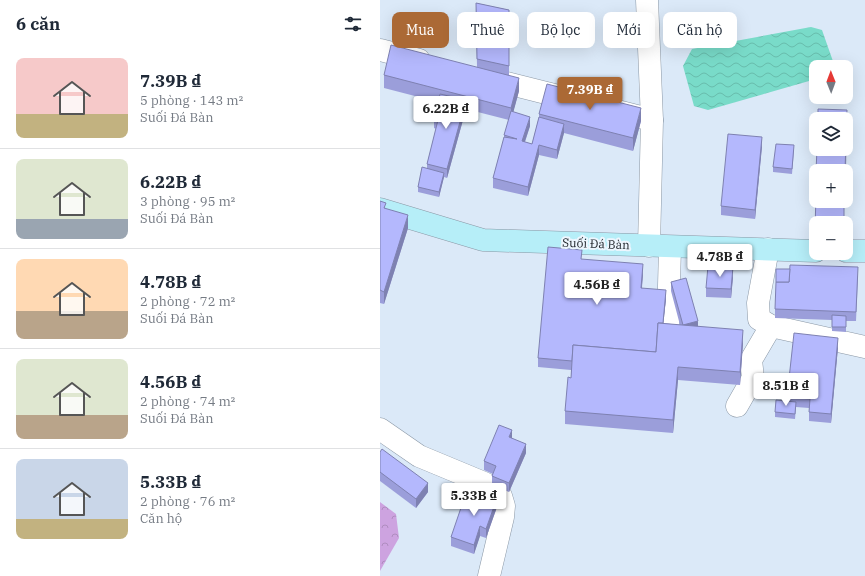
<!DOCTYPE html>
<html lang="vi">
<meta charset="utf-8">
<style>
:root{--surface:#fff;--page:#f2f2f3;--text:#1f2937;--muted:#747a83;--line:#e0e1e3;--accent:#ab6935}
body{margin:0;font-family:"IBM Plex Serif",serif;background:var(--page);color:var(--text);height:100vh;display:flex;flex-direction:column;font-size:15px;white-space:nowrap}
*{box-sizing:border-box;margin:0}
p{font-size:13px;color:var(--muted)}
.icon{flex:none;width:22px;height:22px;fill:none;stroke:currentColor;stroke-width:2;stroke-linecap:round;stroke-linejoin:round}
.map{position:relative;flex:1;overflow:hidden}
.sheet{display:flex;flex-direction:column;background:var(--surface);width:380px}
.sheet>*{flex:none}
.banner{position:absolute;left:12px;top:12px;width:380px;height:36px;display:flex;gap:8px}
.needle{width:26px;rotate:359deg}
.tools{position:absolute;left:429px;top:60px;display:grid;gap:8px}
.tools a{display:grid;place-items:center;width:44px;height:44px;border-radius:8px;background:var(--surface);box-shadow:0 4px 16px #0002;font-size:20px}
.price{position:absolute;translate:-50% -34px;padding:0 9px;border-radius:4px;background:#fff;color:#222;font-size:13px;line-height:26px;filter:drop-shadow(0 1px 2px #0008)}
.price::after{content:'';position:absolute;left:50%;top:24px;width:12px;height:9px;margin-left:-6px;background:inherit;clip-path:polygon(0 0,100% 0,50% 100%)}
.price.on{background:var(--accent);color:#fff}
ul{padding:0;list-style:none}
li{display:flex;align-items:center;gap:12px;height:100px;padding:0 16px}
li+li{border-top:1px solid var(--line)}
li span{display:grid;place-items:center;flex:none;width:112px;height:80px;border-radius:8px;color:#555}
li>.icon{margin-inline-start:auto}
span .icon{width:48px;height:48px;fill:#fffc;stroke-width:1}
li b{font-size:17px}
h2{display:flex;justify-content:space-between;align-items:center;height:48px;padding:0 16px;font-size:17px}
.tag{padding:0 14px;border-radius:8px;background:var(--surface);box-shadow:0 4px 16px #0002;font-size:14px;line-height:36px}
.tag.on{background:var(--accent);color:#fff}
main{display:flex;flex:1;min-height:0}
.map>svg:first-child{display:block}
.forest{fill:url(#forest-crowns)}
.water{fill:url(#water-waves)}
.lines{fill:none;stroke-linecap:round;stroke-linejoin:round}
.street-casing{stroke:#8a97a5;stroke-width:23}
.secondary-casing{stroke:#8a97a5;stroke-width:23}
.street{stroke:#fff;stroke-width:22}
.secondary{stroke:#b6eef8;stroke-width:22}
.wall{fill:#9b9eda}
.shaded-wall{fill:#7e81b1}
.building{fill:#b4b8fd;stroke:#7e81b1}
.labels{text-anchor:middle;stroke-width:4;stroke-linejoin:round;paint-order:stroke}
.street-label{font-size:12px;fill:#1b2026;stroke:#edf6fe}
</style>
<main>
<section class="sheet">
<h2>6 căn<svg class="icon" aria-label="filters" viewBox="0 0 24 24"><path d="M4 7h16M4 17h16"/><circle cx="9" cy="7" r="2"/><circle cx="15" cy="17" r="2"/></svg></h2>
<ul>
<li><span style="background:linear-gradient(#f6c9c9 70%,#c2b280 0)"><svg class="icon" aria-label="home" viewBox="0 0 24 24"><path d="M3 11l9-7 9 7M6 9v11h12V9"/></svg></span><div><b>7.39B ₫</b><p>5 phòng · 143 m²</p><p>Suối Đá Bàn</p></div></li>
<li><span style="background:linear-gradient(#dfe7d0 75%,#9aa5b1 0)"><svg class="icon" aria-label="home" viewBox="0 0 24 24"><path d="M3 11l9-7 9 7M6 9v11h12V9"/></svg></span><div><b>6.22B ₫</b><p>3 phòng · 95 m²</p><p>Suối Đá Bàn</p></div></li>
<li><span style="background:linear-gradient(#ffd9b3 65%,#b9a48a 0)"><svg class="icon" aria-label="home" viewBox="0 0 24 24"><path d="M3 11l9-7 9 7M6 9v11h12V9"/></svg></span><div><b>4.78B ₫</b><p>2 phòng · 72 m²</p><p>Suối Đá Bàn</p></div></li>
<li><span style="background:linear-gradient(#dfe7d0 70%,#b9a48a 0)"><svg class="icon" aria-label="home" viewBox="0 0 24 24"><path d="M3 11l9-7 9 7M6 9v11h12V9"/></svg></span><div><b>4.56B ₫</b><p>2 phòng · 74 m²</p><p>Suối Đá Bàn</p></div></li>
<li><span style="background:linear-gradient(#c9d6e8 75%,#c2b280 0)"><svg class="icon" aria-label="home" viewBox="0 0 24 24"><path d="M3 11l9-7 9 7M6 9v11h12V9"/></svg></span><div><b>5.33B ₫</b><p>2 phòng · 76 m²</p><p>Căn hộ</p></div></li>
</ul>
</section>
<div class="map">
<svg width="485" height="576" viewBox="0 0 485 576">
<defs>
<pattern id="forest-crowns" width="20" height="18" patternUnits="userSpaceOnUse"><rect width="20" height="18" fill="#cda3e0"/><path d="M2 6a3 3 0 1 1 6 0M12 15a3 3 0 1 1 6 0" fill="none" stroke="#af8cc0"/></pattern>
<pattern id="water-waves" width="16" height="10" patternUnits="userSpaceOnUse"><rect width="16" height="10" fill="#79dbc9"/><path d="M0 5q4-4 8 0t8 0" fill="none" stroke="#68bcac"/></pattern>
</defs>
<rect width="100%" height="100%" fill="#dbe9f8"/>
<polygon class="forest" points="0,502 16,514 19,538 0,571"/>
<polygon class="water" points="431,27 442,30 455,67 436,67 436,79 328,110 314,106 303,66 312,49"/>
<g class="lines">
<defs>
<g id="street">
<polyline points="267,0 272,120 269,246"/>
<polyline points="0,50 39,60"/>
<polyline points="111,79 194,100"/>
<polyline points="233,110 272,120"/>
<polyline points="388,249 378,303 379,319 391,326 485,347"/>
<polyline points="288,324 290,247"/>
<polyline points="357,406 373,378 371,360 391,326"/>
<polyline points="0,429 39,456 104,483 115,489 121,496 124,506 123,517 109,576"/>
</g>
<g id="secondary">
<polyline points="0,209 103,240 436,251"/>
<polyline points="466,251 485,251"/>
</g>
</defs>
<use href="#street" class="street-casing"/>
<use href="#secondary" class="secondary-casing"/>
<use href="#street" class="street"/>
<use href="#secondary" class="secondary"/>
</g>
<g class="wall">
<polygon points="96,3 129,10 129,75 139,91 133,112 150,126 145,142 152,144 159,117 159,114 261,121 253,151 184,133 177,159 159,155 148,196 113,188 113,178 124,138 124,135 129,120 86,109 67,178 64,177 59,197 38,192 38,187 47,168 47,164 56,129 54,128 54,119 58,102 4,88 4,75 97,67"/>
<polygon points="382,146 375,219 341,215 341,206"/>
<polygon points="414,150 412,174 393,172 393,167"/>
<polygon points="436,184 436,236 435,236"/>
<polygon points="0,201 6,209 28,228 4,304 0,303"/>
<polygon points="263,273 262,288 286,299 283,323 300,325 291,291 291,282 318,326 363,343 360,385 298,380 293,433 185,424 185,411 191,378 191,370 158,367 158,358"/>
<polygon points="478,276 476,321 466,321 466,332 452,331 452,320 395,318 395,309"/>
<polygon points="353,277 351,298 326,297 326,288"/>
<polygon points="458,347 451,423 429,421 429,408 416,407 415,419 395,417 395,412 407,402 407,397"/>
<polygon points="132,438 146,453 129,492 112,485 112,476 113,474 104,470 104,461"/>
<polygon points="0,452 48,492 36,508 0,481"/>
<polygon points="91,502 117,507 106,538 100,536 94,554 71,546 71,537"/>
</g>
<g class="shaded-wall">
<polygon points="139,78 139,91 131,121 131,108"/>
<polygon points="86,100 86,109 67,178 67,169"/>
<polygon points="261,108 261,121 253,151 253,138"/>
<polygon points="467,110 466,171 465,171"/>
<polygon points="150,117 150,126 142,150 142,141"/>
<polygon points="184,124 184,133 177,159 177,150"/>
<polygon points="382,137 382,146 375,219 375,210"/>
<polygon points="159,145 159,155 148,196 148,187"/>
<polygon points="64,173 64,177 59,197 59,192"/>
<polygon points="28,215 28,228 4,304 4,292"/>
<polygon points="263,264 263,273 261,297 261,288"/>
<polygon points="353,267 353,277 351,298 351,289"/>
<polygon points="286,290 286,299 282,336 282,327"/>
<polygon points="318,321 318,330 303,325"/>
<polygon points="363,330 363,343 360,385 360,372"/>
<polygon points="458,338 458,347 451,423 451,414"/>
<polygon points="298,367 298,380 293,433 293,420"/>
<polygon points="132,430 132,439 129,437"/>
<polygon points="146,444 146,453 129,492 129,483"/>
<polygon points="48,483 48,492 36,508 36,499"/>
<polygon points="117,498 117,507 106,538 106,529"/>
<polygon points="100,526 100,536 94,554 94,545"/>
</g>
<g class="building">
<polygon points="96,3 129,10 129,66 97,59"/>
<polygon points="11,45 139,78 131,108 4,75"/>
<polygon points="167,84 261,108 253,138 159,114"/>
<polygon points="60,94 86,100 67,169 47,164 58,120 54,119"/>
<polygon points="438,109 467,110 465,171 436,171 437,149 466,149 466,119 438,119"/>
<polygon points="131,111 150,117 142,141 152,144 159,117 184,124 177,150 159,145 148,187 113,178 124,137 137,139 124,135"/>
<polygon points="348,134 382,137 375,210 341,206"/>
<polygon points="396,144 414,145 412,169 393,167"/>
<polygon points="42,167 64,173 59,192 38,187"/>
<polygon points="436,197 436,201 464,201 464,223 436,223 436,227 435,227"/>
<polygon points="0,201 6,203 4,208 28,215 4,292 0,290"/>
<polygon points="168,247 202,250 201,259 263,264 261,288 286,290 283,323 278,323 276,352 193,345 192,361 158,358"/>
<polygon points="410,265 478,267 476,312 395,309 396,282 409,282"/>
<polygon points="328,266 353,267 351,289 326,288"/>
<polygon points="396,269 410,269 409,282 396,282"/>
<polygon points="306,278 318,321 303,325 291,282"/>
<polygon points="452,315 466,316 466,327 452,327"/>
<polygon points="278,323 363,330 360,372 298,367 293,420 185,411 188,377 191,378 193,345 276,352"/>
<polygon points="414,333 458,338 451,414 429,412 430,399 407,397"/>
<polygon points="396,400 416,402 415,414 395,412"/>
<polygon points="119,425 132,430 129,437 146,444 129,483 112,476 116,466 104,461"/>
<polygon points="2,449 48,483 36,499 0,472 0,452"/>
<polygon points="95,490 117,498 106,529 100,526 94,545 71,537 84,499 91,502"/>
</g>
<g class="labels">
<g class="street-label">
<text transform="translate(216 244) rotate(2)" y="4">Suối Đá Bàn</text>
</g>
</g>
</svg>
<div class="tools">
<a><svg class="needle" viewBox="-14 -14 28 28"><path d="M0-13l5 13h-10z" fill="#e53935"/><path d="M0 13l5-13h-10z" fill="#747a83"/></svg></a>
<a><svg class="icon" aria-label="layers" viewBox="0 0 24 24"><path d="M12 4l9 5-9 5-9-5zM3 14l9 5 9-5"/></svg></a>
<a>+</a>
<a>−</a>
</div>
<b class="price on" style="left:210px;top:111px">7.39B ₫</b>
<b class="price" style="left:66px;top:130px">6.22B ₫</b>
<b class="price" style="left:340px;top:278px">4.78B ₫</b>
<b class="price" style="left:217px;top:306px">4.56B ₫</b>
<b class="price" style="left:406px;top:407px">8.51B ₫</b>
<b class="price" style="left:94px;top:517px">5.33B ₫</b>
<div class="banner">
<a class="tag on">Mua</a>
<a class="tag">Thuê</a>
<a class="tag">Bộ lọc</a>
<a class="tag">Mới</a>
<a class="tag">Căn hộ</a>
</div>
</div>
</main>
